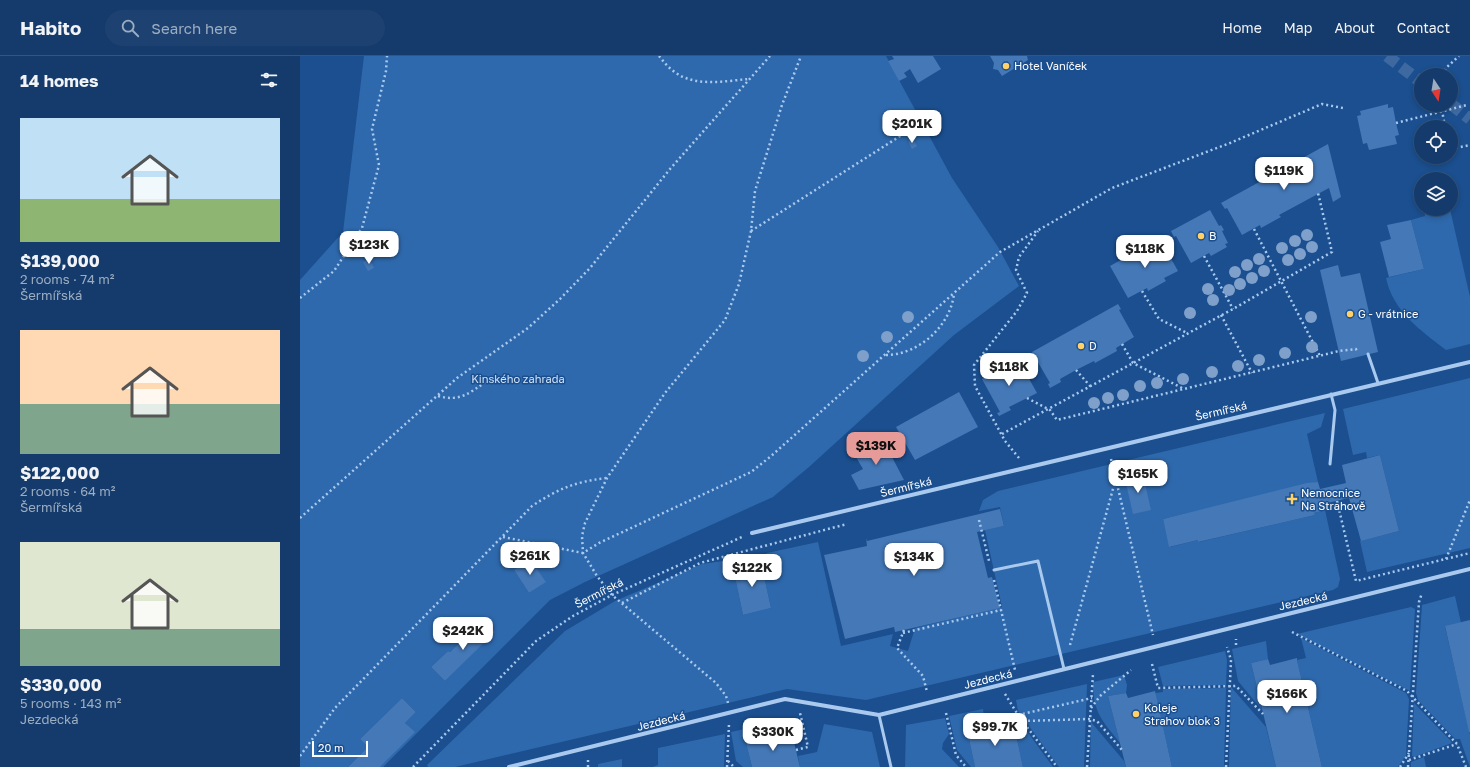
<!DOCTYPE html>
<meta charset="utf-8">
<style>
:root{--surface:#143b6b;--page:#1d4271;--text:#f1f3f6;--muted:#9dadc1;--line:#33557e;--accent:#e69b98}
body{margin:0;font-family:"Golos Text",sans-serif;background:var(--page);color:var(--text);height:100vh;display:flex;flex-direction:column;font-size:15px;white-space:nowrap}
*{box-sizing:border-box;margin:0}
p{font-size:13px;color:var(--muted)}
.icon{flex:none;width:22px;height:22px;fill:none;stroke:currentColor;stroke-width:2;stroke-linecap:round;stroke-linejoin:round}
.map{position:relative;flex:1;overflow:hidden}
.details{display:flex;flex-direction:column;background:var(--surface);width:300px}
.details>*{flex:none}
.needle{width:26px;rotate:168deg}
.controls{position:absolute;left:1114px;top:12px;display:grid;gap:8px}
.controls a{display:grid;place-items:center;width:44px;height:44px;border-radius:50%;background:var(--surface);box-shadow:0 2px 6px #0003,0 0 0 1px var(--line);font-size:20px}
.scale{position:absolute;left:12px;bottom:10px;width:56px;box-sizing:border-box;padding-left:4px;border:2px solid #fff;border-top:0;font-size:11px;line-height:14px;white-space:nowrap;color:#fff;-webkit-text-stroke:3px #1b4f8f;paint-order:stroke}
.price{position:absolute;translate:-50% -34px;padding:0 9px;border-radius:8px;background:#fff;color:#222;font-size:13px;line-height:26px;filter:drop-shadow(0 1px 2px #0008)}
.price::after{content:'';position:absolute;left:50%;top:24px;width:12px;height:9px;margin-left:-6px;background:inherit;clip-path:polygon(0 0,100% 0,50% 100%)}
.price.on{background:var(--accent);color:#111}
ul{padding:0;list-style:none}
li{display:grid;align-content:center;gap:8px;height:212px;padding:0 20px}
li span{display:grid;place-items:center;height:124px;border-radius:0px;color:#555}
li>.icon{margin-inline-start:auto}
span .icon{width:72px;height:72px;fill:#fffc;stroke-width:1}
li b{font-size:17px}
h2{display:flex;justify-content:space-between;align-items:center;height:48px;padding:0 20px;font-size:17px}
header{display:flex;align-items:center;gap:24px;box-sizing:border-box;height:56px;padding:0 20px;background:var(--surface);border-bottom:1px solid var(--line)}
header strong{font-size:19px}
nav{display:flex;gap:22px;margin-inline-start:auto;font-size:14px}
.search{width:280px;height:36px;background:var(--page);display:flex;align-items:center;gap:10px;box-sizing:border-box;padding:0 14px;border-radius:22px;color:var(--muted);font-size:15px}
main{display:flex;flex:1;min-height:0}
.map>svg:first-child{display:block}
.green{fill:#2e69ad;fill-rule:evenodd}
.building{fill:#4478b7}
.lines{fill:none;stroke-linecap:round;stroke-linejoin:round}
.highway-tunnel{stroke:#3d69a0;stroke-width:12;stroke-dasharray:12 6;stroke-linecap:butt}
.path{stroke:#a9c9ee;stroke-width:2.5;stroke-dasharray:2 3;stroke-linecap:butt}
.lane{stroke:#a9c9ee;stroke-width:3}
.street{stroke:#a9c9ee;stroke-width:4}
.path-bridge{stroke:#a9c9ee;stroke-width:2.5;stroke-dasharray:2 3;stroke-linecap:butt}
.tree{fill:#7ea0ca}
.poi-dot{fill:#ffd166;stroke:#1b4f8f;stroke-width:1.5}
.labels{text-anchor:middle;stroke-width:3;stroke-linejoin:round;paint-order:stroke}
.poi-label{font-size:11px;fill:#fff;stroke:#1b4f8f;text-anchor:start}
.park-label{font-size:11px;fill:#cfe3fa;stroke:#1b4f8f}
.street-label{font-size:11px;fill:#fff;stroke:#1b4f8f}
</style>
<header>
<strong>Habito</strong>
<div class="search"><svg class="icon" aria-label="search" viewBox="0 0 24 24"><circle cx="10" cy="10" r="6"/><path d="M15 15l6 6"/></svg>Search here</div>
<nav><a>Home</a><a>Map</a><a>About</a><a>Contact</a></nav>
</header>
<main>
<section class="details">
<h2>14 homes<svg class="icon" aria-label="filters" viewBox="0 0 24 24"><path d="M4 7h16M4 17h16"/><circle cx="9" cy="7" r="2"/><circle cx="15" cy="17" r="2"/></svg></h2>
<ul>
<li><span style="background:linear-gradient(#bfe0f5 65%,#8fb573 0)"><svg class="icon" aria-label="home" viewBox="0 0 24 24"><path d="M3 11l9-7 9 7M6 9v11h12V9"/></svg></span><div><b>$139,000</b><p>2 rooms · 74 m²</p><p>Šermířská</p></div></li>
<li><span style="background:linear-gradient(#ffd9b3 60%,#7fa58c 0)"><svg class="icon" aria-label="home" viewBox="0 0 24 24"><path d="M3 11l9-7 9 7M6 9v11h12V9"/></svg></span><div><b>$122,000</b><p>2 rooms · 64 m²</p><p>Šermířská</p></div></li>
<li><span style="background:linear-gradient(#dfe7d0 70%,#7fa58c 0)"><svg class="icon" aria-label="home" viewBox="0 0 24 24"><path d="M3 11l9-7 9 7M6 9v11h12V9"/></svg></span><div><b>$330,000</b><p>5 rooms · 143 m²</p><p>Jezdecká</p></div></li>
</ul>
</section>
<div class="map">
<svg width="1170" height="711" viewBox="0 0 1170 711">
<rect width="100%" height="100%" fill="#1b4f8f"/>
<g class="green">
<path d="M 64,0 L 586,0 L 652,122 L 698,191 L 719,230 L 654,279 L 509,411 L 473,441 L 285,526 L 250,544 L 83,711 L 80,711 L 114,676 L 105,667 L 116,656 L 102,642 L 60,683 L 68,691 L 48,711 L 0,711 L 0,224 L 43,176 ZM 230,503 L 245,526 L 229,537 L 214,514 ZM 183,564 L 194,576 L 145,625 L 131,611 L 148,595 L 150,596 Z"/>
<path d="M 1124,153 L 1150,153 L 1170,241 L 1170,288 L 1146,294 C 1120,274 1093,255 1086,222 L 1124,213 L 1111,164 L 1125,160 Z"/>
<polygon points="1170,322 1170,492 1067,516 1060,485 1099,475 1080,399 1067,402 1066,396 1053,399 1043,353"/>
<polygon points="1025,357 1021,371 1007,378 1018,426 863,463 870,491 898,484 899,486 1015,459 1014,457 1025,454 1040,523 1038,531 1033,534 566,644 487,633 155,711 128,711 127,709 265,575 315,545 402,508 437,503 433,512 443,559 471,552 461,506 467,497 518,486 541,590 593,578 590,590 608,595 615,572 702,551 685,474 704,470 700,451 679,455 683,444 698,435"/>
<polygon points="1155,540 1161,567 1145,571 1170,678 1170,711 1160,683 1155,683 1118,644 1116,637 1122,549"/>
<polygon points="1111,551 1115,553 1110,635 997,578"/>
<polygon points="1001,582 1106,637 1109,643 1106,699 1098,711 1022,711 997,604 1006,602"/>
<polygon points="966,585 968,603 951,607 962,654 938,625 932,593"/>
<polygon points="925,595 927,604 926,629 863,630 858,611"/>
<path d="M 824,619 L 827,629 L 826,637 L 808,640 L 820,687 C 802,664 793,657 793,626 Z"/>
<polygon points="787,628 784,711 759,711 718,655 716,644"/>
<polygon points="931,631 966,671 976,711 929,711"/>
<polygon points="926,632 924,711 872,711 855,637 863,636 863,633"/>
<polygon points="1114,647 1150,684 1152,687 1114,701 1112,700"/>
<polygon points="683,653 685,669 667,674 675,711 671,711 657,694 649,660"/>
<polygon points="645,662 649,678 643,687 642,693 659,711 605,711 606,669"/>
<polygon points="791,666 824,705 826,711 790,711"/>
<polygon points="721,667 753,711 723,711 714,669"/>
<polygon points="524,668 572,676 580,711 500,711 498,700 517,696"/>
<polygon points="463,669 463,679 445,683 452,711 443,711 436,705 431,676"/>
<polygon points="425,678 424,711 353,711 358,709 358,692"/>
<polygon points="1124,701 1126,711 1111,711 1111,706"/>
<polygon points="322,703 322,711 298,711 298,708"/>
</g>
<g class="building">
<polygon points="592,0 633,0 641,13 618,27 610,13 604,17 607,21 599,25 588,5 594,3"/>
<polygon points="690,0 727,0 728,4 702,20 698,14 693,13 694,7"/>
<polygon points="1088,48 1088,52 1093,51 1096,67 1099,79 1095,80 1097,88 1069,94 1067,87 1063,88 1057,60 1061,59 1060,55"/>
<polygon points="613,83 617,90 612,93 608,85"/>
<polygon points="1028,88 1041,141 1033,146 1029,132 979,159 981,161 961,172 960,169 942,179 927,152 925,153 921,147"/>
<polygon points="910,154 919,170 921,169 924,174 922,175 928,187 925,188 927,191 911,200 909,197 891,207 876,180 874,181 871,175"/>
<polygon points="1111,164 1124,213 1089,221 1080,186 1091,183 1087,169"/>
<polygon points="860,182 866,193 868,192 871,197 869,199 878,215 864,222 866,225 848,235 847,232 828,242 810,210"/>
<polygon points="70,203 74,212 68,215 63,206"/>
<polygon points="1038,209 1041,221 1060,217 1078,296 1041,305 1020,214"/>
<polygon points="818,248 821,253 819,254 834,281 816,292 817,295 795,307 794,305 776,314 760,323 761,326 750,332 748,328 750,327 732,296"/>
<polygon points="719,304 725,315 727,314 729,318 727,319 737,337 709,351 711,354 699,360 697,357 700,356 682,323"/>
<polygon points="659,336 678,371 615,404 596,371"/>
<polygon points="581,380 604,424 559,434 551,419 563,413 553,396"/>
<polygon points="1080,399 1099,475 1061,485 1049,442 1023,448 1025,454 1014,457 1015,459 898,486 898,484 869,491 863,463 1007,427 1018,426 1020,433 1046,427 1042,409"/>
<polygon points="835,419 836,421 843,419 851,454 833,458 825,423"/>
<polygon points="700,453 704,470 677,476 688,522 692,521 700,552 595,576 594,571 545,583 524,499 567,490 566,482 567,485"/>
<polygon points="230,503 246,526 229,537 214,514"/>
<polygon points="461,506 471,552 443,559 433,512"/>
<polygon points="183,564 195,576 145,625 131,611 148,595 150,596"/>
<polygon points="1170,564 1170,676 1169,676 1145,570"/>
<polygon points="997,602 997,604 1022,711 976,711 951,607 968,603 970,609"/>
<polygon points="855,635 872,711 826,711 808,640 826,637 828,642"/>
<polygon points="102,642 116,656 105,667 115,676 80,711 48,711 68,691 60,683"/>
<polygon points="685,669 686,675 714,669 723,711 675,711 667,674"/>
<polygon points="492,678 500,711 452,711 445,683 463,679 465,684"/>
</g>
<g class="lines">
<g class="highway-tunnel">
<polyline points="1087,0 1121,26"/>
<polyline points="1151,48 1170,63"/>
</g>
<g class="path">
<path d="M 359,0 C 363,5 367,10 372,14 C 393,32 424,25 449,23"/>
<polyline points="1142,19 1147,11 1159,0"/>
<polyline points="1141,49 1145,71"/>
<polyline points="1151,93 1170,89"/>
<polyline points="954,173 1020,300"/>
<polyline points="451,175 605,77"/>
<polyline points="904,200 933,253"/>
<polyline points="842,235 859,263 887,277"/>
<polyline points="0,242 34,215 62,172 79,109 72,73 86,15 87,0"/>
<polyline points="921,259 952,317"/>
<polyline points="822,288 833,307 884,333"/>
<path d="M 586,299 C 618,299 651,270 654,237"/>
<polyline points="776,314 791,331"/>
<path d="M 138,340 C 161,346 169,337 187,325"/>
<polyline points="727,342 750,354 757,364 1039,295 1056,293 1057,297"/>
<polyline points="702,378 933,253 1032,196 1018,137"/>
<polyline points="719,402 705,385 675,330 674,309 717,255 727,237 716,214 719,201 738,175"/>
<polyline points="811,403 853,579"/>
<polyline points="1037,445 1056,525 1170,497"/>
<polyline points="0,462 157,322 228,272 260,243 290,212 370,113 470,0"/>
<polyline points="679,464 689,505"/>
<polyline points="203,481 283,497 299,487 451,416 470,401 700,196 812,132 930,87 1022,48 1043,52"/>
<polyline points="1146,503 1170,444"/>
<polyline points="694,524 715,614"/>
<polyline points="322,547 400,507 547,468"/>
<polyline points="604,574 597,592 623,620 627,636"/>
<polyline points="992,576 1107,635 1157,688 1166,711"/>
<polyline points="603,577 701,554"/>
<polyline points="770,589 816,422"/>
<polyline points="936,589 936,583"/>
<polyline points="852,608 858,632 936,630 963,658"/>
<polyline points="705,638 718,659 757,711"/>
<polyline points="428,647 426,640 416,627 312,539 297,520 283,497 282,480 285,467 307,422 365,337 425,264 439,228 451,175 455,135 482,49 501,0"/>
<polyline points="791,652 800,640 831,614"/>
<polyline points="646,657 656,699 666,711"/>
<polyline points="718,659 792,642"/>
<polyline points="723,665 789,663 797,665 822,694"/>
<polyline points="496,694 508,691 500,657"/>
<path d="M 0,700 L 35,652 L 232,450 C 258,433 274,426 306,422"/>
<polyline points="1109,704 1157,688"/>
<polyline points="428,705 434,711"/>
<polyline points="113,711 236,585 273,560 312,539 442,481"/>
<polyline points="288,711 288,702"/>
<polyline points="427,711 429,668"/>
<polyline points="787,711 793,618"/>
<polyline points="926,711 931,604 927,591"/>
<polyline points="1100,711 1109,697"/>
<polyline points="1108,711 1119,546 1122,537"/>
</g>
<g class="lane">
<polyline points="1068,298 1078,327"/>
<polyline points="1030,408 1035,354 1031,338"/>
<polyline points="694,514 738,505 764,613"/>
<polyline points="579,659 591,711"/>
</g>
<g class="street">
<polyline points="452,477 1170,306"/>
<polyline points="209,711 485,643 579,659 1170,513"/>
</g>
<polyline class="path-bridge" points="1096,67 1167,49"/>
</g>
<g class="tree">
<circle cx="1007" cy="179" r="6"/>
<circle cx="995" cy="185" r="6"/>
<circle cx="1012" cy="191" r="6"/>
<circle cx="982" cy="192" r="6"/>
<circle cx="1000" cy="198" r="6"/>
<circle cx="959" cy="203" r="6"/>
<circle cx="988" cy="204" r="6"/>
<circle cx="947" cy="209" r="6"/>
<circle cx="964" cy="215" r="6"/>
<circle cx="935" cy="216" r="6"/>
<circle cx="952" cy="222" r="6"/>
<circle cx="940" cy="228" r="6"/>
<circle cx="908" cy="233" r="6"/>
<circle cx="929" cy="234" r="6"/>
<circle cx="913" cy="244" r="6"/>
<circle cx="890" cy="257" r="6"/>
<circle cx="608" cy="261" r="6"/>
<circle cx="1011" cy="261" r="6"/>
<circle cx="587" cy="281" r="6"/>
<circle cx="1012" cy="291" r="6"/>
<circle cx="985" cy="297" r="6"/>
<circle cx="563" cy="300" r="6"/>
<circle cx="959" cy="304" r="6"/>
<circle cx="938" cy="310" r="6"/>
<circle cx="912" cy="316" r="6"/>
<circle cx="883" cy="323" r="6"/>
<circle cx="857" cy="327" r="6"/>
<circle cx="840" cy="330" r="6"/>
<circle cx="823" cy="339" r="6"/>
<circle cx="808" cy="342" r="6"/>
<circle cx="794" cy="347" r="6"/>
</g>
<g class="poi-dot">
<circle cx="706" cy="10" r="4"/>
<circle cx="901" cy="180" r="4"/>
<circle cx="1050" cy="258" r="4"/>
<circle cx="781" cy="290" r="4"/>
<path d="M990 437h4v4h4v4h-4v4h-4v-4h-4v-4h4z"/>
<circle cx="836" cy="658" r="4"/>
</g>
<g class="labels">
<g class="poi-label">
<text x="714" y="14">Hotel Vaníček</text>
<text x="909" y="184">B</text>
<text x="1058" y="262">G - vrátnice</text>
<text x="789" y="294">D</text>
<text x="1001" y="441">Nemocnice<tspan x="1001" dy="13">Na Strahově</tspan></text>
<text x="844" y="656">Koleje<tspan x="844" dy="13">Strahov blok 3</tspan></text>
</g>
<g class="park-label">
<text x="218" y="327">Kinského zahrada</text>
</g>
<g class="street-label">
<text transform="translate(921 355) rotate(-13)" y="4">Šermířská</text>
<text transform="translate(606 431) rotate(-14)" y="4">Šermířská</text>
<text transform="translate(299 537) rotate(-27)" y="4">Šermířská</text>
<text transform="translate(1003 545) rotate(-13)" y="4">Jezdecká</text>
<text transform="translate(688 623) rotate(-14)" y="4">Jezdecká</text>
<text transform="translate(361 665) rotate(-14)" y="4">Jezdecká</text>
</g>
</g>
</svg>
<div class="controls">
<a><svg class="needle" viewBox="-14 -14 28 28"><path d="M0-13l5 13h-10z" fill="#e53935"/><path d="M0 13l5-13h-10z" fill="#9dadc1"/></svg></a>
<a><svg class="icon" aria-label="locate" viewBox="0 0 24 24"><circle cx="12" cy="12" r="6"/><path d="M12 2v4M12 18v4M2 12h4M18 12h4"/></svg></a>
<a><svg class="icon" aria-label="layers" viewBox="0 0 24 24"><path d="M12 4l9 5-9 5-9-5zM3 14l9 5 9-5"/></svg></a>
</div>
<div class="scale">20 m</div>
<b class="price" style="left:612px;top:88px">$201K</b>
<b class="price" style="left:984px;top:135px">$119K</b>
<b class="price" style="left:69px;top:209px">$123K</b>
<b class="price" style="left:845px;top:213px">$118K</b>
<b class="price" style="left:709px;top:331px">$118K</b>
<b class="price on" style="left:576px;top:410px">$139K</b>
<b class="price" style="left:838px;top:438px">$165K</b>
<b class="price" style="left:230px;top:520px">$261K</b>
<b class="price" style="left:614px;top:521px">$134K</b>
<b class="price" style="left:452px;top:532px">$122K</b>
<b class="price" style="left:163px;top:595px">$242K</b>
<b class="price" style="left:987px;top:658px">$166K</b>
<b class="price" style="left:695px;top:691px">$99.7K</b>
<b class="price" style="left:473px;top:696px">$330K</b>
</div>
</main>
